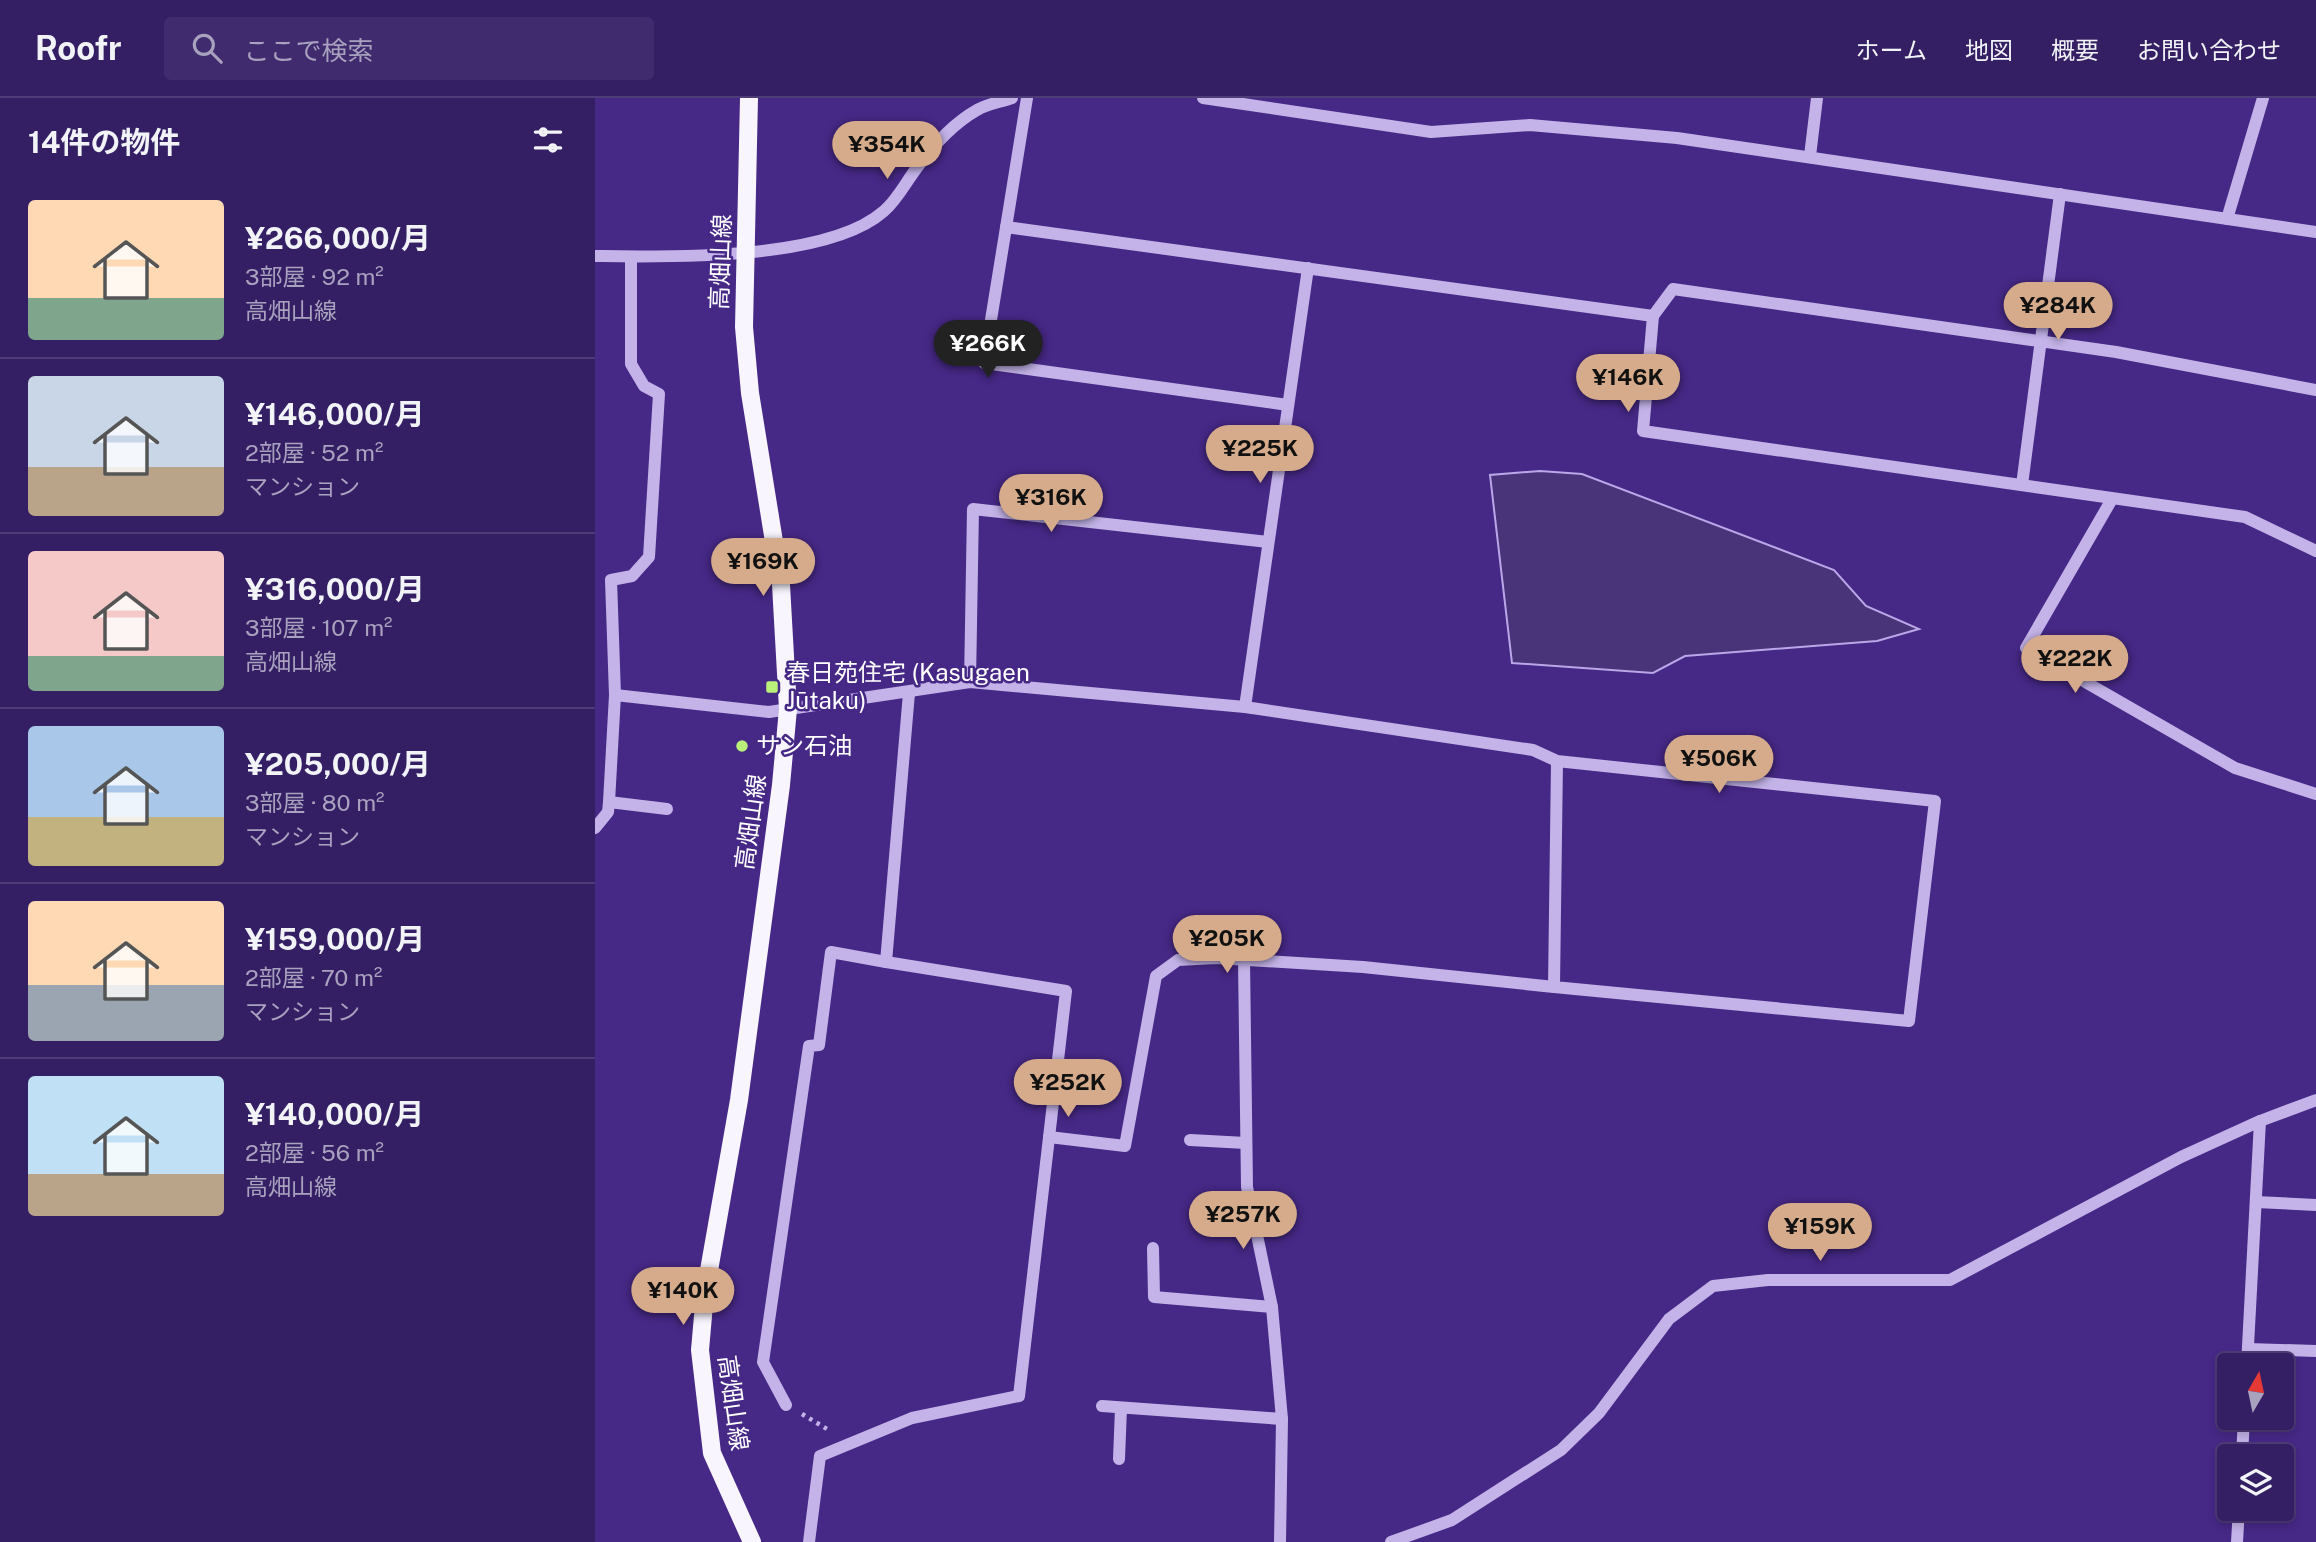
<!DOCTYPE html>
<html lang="ja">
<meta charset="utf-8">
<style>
:root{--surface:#341e64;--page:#3f2b6d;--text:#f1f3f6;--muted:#a9a2bf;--line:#4e3c78;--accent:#d6ab8b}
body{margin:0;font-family:"Public Sans","Noto Sans JP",sans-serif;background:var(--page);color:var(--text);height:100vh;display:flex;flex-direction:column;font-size:26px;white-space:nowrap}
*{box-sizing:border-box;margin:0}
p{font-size:23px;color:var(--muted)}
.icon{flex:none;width:38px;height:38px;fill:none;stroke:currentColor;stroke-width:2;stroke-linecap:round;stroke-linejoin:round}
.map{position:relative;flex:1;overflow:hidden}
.side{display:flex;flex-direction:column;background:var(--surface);width:595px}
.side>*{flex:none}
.needle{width:46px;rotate:9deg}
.buttons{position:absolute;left:1622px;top:1255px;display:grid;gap:14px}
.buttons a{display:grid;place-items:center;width:77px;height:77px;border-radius:7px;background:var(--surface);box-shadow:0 4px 10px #0003,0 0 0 2px var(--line);font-size:35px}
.price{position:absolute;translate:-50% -60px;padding:0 16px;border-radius:24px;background:var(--accent);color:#111;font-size:23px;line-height:46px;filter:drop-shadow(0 2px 4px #0008)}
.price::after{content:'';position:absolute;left:50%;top:42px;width:21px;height:16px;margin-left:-10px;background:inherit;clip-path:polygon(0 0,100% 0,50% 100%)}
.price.selected{background:#222;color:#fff}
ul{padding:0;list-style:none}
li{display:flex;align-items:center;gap:21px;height:175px;padding:0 28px}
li+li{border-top:2px solid var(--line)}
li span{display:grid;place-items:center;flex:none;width:196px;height:140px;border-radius:7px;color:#555}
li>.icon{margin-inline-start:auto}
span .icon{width:84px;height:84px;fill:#fffc;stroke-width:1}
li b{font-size:30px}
h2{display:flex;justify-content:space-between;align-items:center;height:84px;padding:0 28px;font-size:30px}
header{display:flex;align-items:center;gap:42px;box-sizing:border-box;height:98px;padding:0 35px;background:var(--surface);border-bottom:2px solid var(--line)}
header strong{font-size:33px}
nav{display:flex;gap:38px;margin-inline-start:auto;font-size:24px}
.search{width:490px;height:63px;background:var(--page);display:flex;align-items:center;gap:18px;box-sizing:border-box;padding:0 24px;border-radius:7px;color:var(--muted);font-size:26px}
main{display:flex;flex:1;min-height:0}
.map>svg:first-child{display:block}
.water{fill:#493379;stroke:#baa7e8;stroke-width:2}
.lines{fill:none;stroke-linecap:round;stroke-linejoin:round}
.path{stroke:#c3b3e8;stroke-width:4.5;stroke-dasharray:3.5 5;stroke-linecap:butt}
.minor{stroke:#c3b3e8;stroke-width:12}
.major{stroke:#f8f5fe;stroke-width:18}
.poi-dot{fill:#b8f079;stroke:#462886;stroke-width:2.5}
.labels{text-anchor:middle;stroke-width:5;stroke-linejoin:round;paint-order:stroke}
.street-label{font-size:24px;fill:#fff;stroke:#462886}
.poi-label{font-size:24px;fill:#fff;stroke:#462886;text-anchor:start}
</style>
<header>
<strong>Roofr</strong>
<div class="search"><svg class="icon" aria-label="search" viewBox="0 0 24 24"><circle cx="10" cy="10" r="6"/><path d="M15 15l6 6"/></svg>ここで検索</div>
<nav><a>ホーム</a><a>地図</a><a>概要</a><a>お問い合わせ</a></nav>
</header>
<main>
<section class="side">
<h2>14件の物件<svg class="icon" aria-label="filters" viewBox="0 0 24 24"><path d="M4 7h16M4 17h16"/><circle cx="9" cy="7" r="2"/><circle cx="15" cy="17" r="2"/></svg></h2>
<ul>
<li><span style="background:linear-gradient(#ffd9b3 70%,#7fa58c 0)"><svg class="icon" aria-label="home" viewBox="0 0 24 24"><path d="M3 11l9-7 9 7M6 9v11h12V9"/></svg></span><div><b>¥266,000/月</b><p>3部屋 · 92 m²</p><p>高畑山線</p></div></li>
<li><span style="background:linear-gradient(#c9d6e8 65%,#b9a48a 0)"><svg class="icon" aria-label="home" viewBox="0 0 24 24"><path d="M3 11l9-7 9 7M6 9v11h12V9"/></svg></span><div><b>¥146,000/月</b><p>2部屋 · 52 m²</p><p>マンション</p></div></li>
<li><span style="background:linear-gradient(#f6c9c9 75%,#7fa58c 0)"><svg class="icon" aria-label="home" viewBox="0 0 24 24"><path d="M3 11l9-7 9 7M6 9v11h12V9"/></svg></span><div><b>¥316,000/月</b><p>3部屋 · 107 m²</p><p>高畑山線</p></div></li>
<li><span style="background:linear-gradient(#a9c7e8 65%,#c2b280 0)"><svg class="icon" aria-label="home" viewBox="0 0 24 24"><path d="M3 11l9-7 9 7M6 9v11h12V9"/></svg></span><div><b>¥205,000/月</b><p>3部屋 · 80 m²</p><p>マンション</p></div></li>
<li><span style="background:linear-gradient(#ffd9b3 60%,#9aa5b1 0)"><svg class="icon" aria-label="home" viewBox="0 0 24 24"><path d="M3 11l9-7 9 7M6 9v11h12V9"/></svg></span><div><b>¥159,000/月</b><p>2部屋 · 70 m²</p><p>マンション</p></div></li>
<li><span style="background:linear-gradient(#bfe0f5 70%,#b9a48a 0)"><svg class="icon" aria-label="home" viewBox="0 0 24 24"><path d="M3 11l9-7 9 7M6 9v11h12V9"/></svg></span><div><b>¥140,000/月</b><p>2部屋 · 56 m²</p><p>高畑山線</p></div></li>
</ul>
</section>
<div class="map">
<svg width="1721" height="1444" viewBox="0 0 1721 1444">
<rect width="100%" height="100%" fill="#462886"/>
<polygon class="water" points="945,373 987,376 1239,472 1271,508 1324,531 1282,543 1090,558 1058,575 917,565 895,377"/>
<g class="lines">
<polyline class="path" points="207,1316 232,1331"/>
<g class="minor">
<polyline points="432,0 389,265 693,307"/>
<polyline points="608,0 836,34 935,27 1082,40 1721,134"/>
<polyline points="1215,58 1222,0"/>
<polyline points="1632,121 1668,0"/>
<polyline points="411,129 1058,218 1048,333 1650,419 1721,453"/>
<path d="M 0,158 C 74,159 233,163 289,113 C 302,102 311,84 321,71 C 337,49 359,25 382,12 C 392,6 406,4 417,0"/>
<polyline points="1058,218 1078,191 1521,254 1721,292"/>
<polyline points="1427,387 1465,96"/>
<polyline points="1517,401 1431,550 1640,670 1721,696"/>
<polyline points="375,584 378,411 673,444"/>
<polyline points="20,597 174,614 375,584 650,609 938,652 962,663 1340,703 1314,923 959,889 962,663"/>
<polyline points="650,609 713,170"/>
<polyline points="14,704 72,711"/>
<polyline points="0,730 13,714 14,704 20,597 16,482 37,478 54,459 64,296 49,288 36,266 36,159"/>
<polyline points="649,862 652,1089 677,1209 687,1321 685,1444"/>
<polyline points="454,1039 530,1048 561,878 583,862 621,860 768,869 959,889"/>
<polyline points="595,1042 651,1045"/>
<polyline points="1661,1104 1721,1107"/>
<polyline points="558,1150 559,1199 677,1209"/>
<polyline points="1653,1251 1721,1253"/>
<polyline points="1652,1267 1665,1023"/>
<polyline points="191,1307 168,1264 214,948 224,947 236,854 291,864"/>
<polyline points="507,1308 687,1321"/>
<polyline points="1647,1358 1649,1320"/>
<polyline points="524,1361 526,1310"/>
<polyline points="214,1444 225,1358 317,1320 424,1298 471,893 291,864 314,595"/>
<polyline points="796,1444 857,1422 966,1352 1004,1315 1074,1221 1118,1188 1173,1182 1355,1182 1586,1059 1665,1023 1721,1002"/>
<polyline points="1642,1444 1644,1410"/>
</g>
<polyline class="major" points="154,0 149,229 155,295 186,487 193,611 186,687 144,1002 110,1195 105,1252 117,1355 157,1444"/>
</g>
<g class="poi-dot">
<rect x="170" y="582" width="14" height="14" rx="3.5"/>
<circle cx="147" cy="648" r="7"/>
</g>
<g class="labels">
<g class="street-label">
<text transform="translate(126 164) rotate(-88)" y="8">高畑山線</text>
<text transform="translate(156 724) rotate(-82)" y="8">高畑山線</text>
<text transform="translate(138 1305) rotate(82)" y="8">高畑山線</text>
</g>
<g class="poi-label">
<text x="191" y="583">春日苑住宅 (Kasugaen<tspan x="191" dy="28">Jūtaku)</tspan></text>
<text x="161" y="656">サン石油</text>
</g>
</g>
</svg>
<div class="buttons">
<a><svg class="needle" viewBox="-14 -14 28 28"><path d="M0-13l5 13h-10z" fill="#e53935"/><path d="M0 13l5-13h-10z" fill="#a9a2bf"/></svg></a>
<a><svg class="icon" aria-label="layers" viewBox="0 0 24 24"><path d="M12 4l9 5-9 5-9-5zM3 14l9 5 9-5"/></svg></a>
</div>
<b class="price" style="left:292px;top:83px">¥354K</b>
<b class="price" style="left:1463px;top:244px">¥284K</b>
<b class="price selected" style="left:393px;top:282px">¥266K</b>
<b class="price" style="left:1033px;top:316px">¥146K</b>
<b class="price" style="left:665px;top:387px">¥225K</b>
<b class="price" style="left:456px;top:436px">¥316K</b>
<b class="price" style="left:168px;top:500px">¥169K</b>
<b class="price" style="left:1480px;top:597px">¥222K</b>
<b class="price" style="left:1124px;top:697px">¥506K</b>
<b class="price" style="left:632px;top:877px">¥205K</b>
<b class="price" style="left:473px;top:1021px">¥252K</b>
<b class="price" style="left:648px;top:1153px">¥257K</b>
<b class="price" style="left:1225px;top:1165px">¥159K</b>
<b class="price" style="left:88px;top:1229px">¥140K</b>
</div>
</main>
